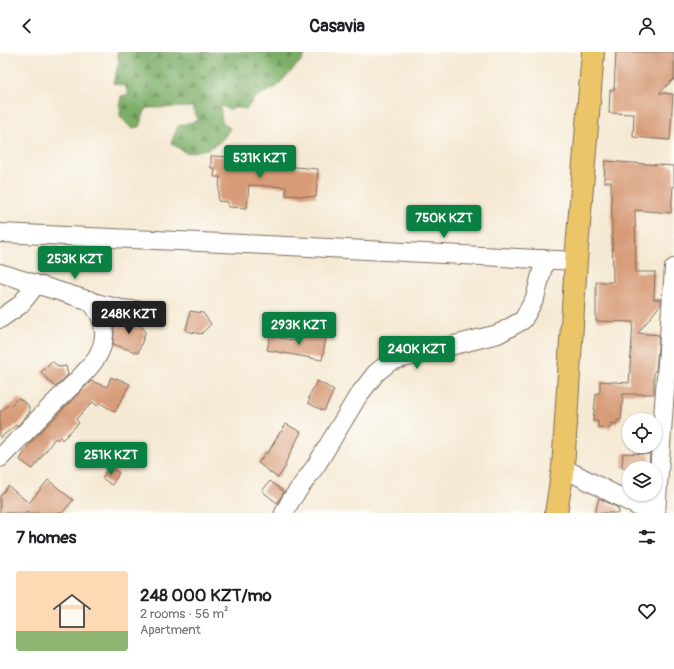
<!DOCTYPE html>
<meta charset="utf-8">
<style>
:root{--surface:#fff;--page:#f2f2f2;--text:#202124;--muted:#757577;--line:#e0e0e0;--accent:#0b8043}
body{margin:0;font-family:Pangolin,sans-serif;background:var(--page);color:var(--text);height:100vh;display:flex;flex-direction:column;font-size:15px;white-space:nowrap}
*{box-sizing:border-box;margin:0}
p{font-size:13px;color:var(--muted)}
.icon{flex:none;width:22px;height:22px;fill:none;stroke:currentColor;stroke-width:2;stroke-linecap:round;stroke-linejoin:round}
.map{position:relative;height:461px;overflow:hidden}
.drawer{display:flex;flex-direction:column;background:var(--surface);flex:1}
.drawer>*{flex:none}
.controls{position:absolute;left:622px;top:361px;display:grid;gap:8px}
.controls a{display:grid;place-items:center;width:40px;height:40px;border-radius:50%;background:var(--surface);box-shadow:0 1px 3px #0004;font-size:20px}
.price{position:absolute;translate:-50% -34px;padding:0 9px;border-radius:4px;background:var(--accent);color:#fff;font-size:13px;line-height:26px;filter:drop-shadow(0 1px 2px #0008)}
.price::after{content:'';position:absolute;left:50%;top:24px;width:12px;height:9px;margin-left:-6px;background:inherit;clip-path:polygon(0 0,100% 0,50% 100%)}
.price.current{background:#222;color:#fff}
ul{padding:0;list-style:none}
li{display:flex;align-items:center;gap:12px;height:100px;padding:0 16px}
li+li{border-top:1px solid var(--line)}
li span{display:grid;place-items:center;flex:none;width:112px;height:80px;border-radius:4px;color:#555}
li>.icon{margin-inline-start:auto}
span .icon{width:48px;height:48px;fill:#fffc;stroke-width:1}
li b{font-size:17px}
h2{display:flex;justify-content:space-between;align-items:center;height:48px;padding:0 16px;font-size:17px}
header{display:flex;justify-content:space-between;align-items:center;height:52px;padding:0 16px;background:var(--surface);font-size:18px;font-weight:800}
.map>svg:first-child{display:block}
.forest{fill:url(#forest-firs);stroke:#5c6c43}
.building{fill:#d79b78}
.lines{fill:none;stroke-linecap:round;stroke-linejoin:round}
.minor-casing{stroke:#7c6d5d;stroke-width:20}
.major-casing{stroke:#7c6d5d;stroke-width:24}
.minor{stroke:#fff;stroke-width:18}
.major{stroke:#edc569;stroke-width:22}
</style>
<header><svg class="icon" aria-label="back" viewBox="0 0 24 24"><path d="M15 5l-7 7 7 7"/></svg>Casavia<svg class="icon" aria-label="person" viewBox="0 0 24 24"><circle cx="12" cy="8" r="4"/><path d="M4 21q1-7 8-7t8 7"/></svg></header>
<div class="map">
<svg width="674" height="461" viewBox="0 0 674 461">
<defs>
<pattern id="forest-firs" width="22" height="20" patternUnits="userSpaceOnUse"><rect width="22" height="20" fill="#7cae68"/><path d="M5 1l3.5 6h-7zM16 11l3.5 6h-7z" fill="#678e55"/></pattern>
</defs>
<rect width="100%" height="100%" fill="#fdfcf7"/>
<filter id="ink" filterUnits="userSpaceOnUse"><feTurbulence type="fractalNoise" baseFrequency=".025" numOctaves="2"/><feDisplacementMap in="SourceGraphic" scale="8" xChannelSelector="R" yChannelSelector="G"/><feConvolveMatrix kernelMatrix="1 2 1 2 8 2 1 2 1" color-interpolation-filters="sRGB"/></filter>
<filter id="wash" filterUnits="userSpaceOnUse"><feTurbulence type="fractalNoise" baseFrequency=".012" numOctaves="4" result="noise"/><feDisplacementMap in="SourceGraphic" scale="16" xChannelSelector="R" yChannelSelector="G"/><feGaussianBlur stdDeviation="0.9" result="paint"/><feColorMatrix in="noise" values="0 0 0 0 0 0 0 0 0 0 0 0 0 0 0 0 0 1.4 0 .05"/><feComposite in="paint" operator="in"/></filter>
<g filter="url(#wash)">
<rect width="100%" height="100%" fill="#f5e9d3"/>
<path class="forest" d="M 117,0 L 306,0 L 302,8 L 275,36 L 256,45 L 246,57 L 235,55 L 229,58 L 220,53 L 222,70 L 230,76 C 219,97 207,97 186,101 L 171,91 L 178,74 L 199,68 L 192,55 L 146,56 L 139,75 L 131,76 L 120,64 L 121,44 L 129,43 L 125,34 L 113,31 L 119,10 Z"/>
<g id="blocks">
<g class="building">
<polygon points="616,0 674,0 674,27 659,41 673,42 670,88 633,85 634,62 609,61 610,38 614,38"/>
<polygon points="211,104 273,107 272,113 318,117 316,145 286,143 286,135 249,133 247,156 228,155 228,150 218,149 220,125 214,125 215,116 211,116"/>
<polygon points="605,109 674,114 674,135 673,134 671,161 635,158 636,220 655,220 654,247 661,247 661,252 638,281 659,283 656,319 654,319 654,342 623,342 621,368 617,368 617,372 611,371 611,376 598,375 598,369 593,369 596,342 600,340 600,329 629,331 633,270 596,269 596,230 613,230 611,130 604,130"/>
<polygon points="190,259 203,261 211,272 201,282 186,279"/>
<polygon points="123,268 136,269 144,277 145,282 138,301 113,292 114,280 113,270 119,273"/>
<polygon points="302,281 326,286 322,308 267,298 270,284 294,289 295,285 301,286"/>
<polygon points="52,309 59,315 66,314 68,323 55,335 41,320"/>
<polygon points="111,325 115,327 116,326 130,332 115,360 100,351 97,354 93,350 76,367 79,371 62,388 60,385 57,388 55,386 33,417 20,408 29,392 91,329 107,335"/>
<polygon points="317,329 334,338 324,359 308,351 310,347 308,346"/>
<polygon points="18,346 28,353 30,360 17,374 16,373 0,386 0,360 8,353 10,354"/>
<polygon points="286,372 301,380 285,412 286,414 278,426 258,411 266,400 268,401 280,380 281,380"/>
<polygon points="623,401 650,402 649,416 622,416"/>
<polygon points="109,415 119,421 112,433 102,426"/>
<polygon points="48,428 73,448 62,461 0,461 0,444 8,434 29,451"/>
<polygon points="270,429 284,440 277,451 262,439"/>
<polygon points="599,446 618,456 619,461 595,461"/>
</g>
</g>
</g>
<g filter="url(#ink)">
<use href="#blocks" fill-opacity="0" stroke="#7c6d5d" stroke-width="1"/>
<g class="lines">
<defs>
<g id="minor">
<polyline points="0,181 309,195 576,209"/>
<polyline points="0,221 100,252 122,257 145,259"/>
<polyline points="0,267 20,253 36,233"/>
<path d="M 0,406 C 19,387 37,368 56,349 C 68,337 92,316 99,301 C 109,282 103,263 89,248"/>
<polyline points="563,416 651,461"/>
<polyline points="284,461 291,448 317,412 358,344 376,321 391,309 498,282 523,268 535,246 545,207"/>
<polyline points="656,461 674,216"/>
</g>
<polyline id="major" points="556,461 563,416 576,209 593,0"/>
</defs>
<use href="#minor" class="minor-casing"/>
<use href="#major" class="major-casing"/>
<use href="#minor" class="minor"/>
<use href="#major" class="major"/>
</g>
</g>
</svg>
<div class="controls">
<a><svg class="icon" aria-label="locate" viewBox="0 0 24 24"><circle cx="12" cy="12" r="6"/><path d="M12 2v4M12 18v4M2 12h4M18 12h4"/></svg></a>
<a><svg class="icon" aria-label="layers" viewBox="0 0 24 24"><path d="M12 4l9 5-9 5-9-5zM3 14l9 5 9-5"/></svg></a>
</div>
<b class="price" style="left:260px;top:127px">531K KZT</b>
<b class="price" style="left:444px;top:187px">750K KZT</b>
<b class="price" style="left:75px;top:228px">253K KZT</b>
<b class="price current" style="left:129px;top:283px">248K KZT</b>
<b class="price" style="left:299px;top:294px">293K KZT</b>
<b class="price" style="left:417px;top:318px">240K KZT</b>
<b class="price" style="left:111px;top:424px">251K KZT</b>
</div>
<section class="drawer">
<h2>7 homes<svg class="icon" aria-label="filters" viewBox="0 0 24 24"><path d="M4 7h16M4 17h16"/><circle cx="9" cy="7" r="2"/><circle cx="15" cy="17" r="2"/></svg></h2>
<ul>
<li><span style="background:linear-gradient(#ffd9b3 75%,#8fb573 0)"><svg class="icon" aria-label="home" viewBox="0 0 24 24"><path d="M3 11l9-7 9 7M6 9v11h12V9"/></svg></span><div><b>248 000 KZT/mo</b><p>2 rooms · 56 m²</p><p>Apartment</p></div><svg class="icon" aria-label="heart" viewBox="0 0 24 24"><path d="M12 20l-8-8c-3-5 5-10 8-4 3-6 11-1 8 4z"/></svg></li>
</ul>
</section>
